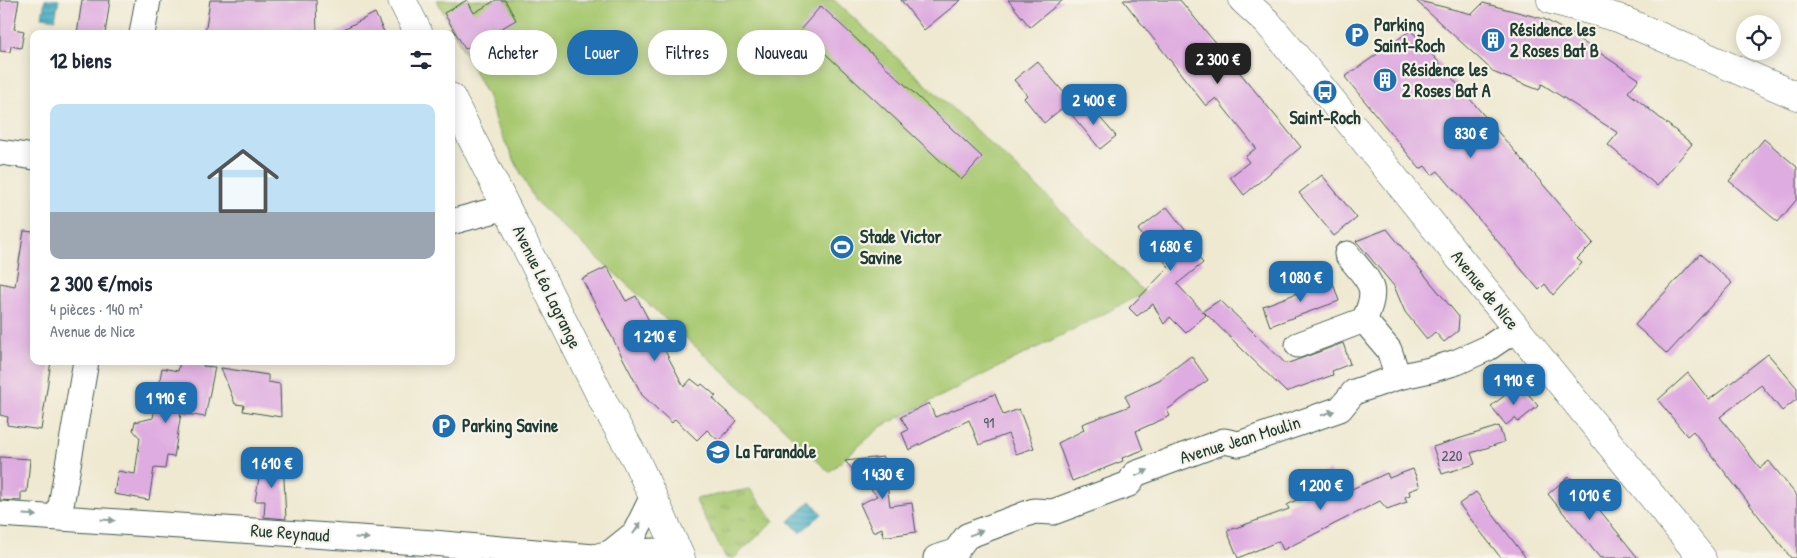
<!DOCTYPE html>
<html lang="fr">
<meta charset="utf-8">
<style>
:root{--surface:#fff;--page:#f2f2f3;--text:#1f2937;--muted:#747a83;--line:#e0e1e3;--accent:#1f6fb2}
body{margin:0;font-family:"Patrick Hand",sans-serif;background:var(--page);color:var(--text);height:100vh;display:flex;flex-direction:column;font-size:19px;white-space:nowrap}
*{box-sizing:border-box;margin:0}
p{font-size:16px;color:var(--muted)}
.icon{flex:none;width:28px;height:28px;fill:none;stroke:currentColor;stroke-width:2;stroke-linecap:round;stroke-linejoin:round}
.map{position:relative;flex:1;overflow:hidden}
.side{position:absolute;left:30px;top:30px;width:425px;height:335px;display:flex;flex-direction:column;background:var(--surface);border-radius:10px;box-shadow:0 2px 12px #0003}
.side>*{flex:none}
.hud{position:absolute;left:470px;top:30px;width:475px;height:45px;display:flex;gap:10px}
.buttons{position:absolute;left:1736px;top:15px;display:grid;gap:10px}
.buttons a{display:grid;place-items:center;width:45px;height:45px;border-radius:50%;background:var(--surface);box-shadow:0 2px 12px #0003;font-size:25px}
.price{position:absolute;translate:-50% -42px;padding:0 11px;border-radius:10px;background:var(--accent);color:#fff;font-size:16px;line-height:32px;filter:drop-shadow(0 1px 2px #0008)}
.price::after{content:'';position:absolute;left:50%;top:30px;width:15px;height:11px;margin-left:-8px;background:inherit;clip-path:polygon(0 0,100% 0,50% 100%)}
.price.current{background:#222;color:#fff}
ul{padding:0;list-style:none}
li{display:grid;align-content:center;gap:10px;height:265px;padding:0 20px}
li+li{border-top:1px solid var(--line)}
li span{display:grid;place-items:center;height:155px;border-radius:10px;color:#555}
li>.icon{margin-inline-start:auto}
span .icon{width:90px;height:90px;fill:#fffc;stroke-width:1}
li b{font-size:21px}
h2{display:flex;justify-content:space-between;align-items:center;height:60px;padding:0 20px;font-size:21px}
.pill{padding:0 18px;border-radius:22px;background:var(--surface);box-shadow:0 2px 12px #0003;font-size:18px;line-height:45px}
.pill.current{background:var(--accent);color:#fff}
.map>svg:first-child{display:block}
.grass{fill:#a8c971;stroke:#648352}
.park{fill:url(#park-tufts);stroke:#648352}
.water{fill:url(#water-rules);stroke:#32757c}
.building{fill:#dface1}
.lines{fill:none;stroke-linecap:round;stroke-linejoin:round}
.street-casing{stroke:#3e574c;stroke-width:27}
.secondary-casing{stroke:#3e574c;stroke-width:29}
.street{stroke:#fff;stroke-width:25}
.secondary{stroke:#fff;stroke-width:28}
.oneway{fill:#8f9e9a}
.labels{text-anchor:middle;stroke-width:4.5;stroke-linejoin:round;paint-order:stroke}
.number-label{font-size:15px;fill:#4f595f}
.poi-label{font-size:18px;font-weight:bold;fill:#1f3d34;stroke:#f7f3e8;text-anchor:start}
.street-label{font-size:18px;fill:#1f3d34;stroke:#f7f3e8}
</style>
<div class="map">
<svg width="1797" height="558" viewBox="0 0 1797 558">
<defs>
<pattern id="park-tufts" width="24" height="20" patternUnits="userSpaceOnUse" patternTransform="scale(1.25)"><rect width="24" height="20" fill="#a8c971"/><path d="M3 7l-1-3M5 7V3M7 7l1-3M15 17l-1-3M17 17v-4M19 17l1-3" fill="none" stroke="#88a45e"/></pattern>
<pattern id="water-rules" width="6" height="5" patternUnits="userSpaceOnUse" patternTransform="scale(1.25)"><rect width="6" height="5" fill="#45adc5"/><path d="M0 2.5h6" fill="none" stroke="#398ea1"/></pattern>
</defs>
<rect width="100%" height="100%" fill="#f7f3e8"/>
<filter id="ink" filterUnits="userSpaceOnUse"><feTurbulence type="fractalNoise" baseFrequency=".02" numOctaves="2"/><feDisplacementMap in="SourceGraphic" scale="10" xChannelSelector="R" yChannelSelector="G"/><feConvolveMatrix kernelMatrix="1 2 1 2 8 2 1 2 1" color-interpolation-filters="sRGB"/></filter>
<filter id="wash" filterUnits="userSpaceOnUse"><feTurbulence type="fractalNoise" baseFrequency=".0096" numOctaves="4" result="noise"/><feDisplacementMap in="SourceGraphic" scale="20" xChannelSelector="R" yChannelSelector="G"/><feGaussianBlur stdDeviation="1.12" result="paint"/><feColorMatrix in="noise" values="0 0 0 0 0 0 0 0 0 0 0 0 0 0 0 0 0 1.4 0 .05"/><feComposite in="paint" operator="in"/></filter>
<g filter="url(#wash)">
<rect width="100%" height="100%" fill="#efe9d1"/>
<polygon class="grass" points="437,0 834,0 1029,179 1145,293 882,426 829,472 762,407 535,201 496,124 489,99"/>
<polygon class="park" points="750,489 774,521 734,558 726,558 695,499"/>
<g class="water">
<polygon points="45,0 59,0 55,19 42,17"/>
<polygon points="811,501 822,514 800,533 789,521"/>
</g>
<g id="blocks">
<g class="building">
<polygon points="0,0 19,0 14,29 24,31 21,48 11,46 10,52 0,51"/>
<polygon points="82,0 110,0 105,34 77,34"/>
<polygon points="210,0 316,0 317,34 205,34"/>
<polygon points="467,0 474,13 496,0 505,0 516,20 465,49 444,13"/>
<polygon points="901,0 961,0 924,30"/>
<polygon points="1008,0 1063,0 1030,27"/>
<polygon points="1123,0 1180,0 1301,147 1244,195 1230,177 1249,162 1245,157 1256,148 1216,98 1206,106"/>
<polygon points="1415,0 1472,14 1483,3 1544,19 1568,32 1639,79 1628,92 1692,144 1657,186 1608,145 1618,133 1542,84 1539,90 1495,73"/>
<polygon points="821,6 982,157 961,180 800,30"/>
<polygon points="375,13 385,34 334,34"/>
<polygon points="1411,30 1593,243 1577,259 1582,263 1553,295 1545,284 1539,290 1438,171 1432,175 1425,166 1420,169 1345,77"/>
<polygon points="1037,61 1071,101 1044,123 1024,98 1027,95 1014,80"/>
<polygon points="1087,103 1116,136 1100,149 1072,115"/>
<polygon points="1764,139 1797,167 1797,199 1778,222 1729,181"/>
<polygon points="1322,175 1357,218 1334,236 1299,193"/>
<polygon points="1167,207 1200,249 1195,253 1203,263 1177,284 1206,315 1186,333 1170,317 1164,324 1153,304 1137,316 1129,308 1169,267 1138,230"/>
<polygon points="1387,229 1459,317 1458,331 1444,342 1435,332 1427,339 1405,312 1394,286 1356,241"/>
<polygon points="24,231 34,232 34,361 51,361 41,430 7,425 8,417 0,415 0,283 15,286"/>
<polygon points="1700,254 1732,283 1667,354 1635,325"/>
<polygon points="607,267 626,301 636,296 684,387 691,379 700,386 702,384 716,396 713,398 719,405 737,421 719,441 707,430 697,440 675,419 672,423 642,395 582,279"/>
<polygon points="1332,280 1339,301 1270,326 1263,306"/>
<polygon points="1220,300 1286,364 1343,343 1350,364 1332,371 1333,375 1286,392 1203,311"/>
<polygon points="1768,354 1797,388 1797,399 1782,411 1761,385 1720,417 1760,468 1769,461 1797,496 1797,558 1791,558 1693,431 1687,436 1658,400 1688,373 1709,400"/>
<polygon points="1191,356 1208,380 1167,410 1170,416 1136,431 1143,450 1122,458 1123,461 1072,481 1058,443 1084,430 1082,424 1130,406 1125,396 1159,380"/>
<polygon points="180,361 204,361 203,366 215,367 205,417 181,413 174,457 167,456 165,469 154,468 149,500 114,494 118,471 135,474 140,438 133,430 135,422 153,418 162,368 178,371"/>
<polygon points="221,368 268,375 268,382 280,384 281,417 243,411 244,405 235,404"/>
<polygon points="1516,387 1521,394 1526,391 1538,406 1518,422 1515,418 1506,425 1491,406"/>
<polygon points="995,394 1003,415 1019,409 1034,448 1016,454 1008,434 979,445 969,420 909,450 902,433 908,430 901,417 929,403 935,417"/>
<polygon points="1499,426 1504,442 1471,453 1475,464 1442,474 1433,447"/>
<polygon points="0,457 30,459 27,492 21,492 21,501 0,500"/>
<polygon points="883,457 890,506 912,503 916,532 883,537 882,528 873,532 860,504 877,496 845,461"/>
<polygon points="262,460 283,461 286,519 264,517 265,501 255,501"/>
<polygon points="1413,469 1420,487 1409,491 1410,495 1405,497 1407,502 1387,509 1380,501 1283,550 1279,541 1238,558 1227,531 1289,509 1287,505 1310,493 1305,481 1329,470 1341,494 1387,473 1389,478"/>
<polygon points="1569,476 1584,494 1586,493 1638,558 1600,558 1548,494"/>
<polygon points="1476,492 1526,558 1501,558 1459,504"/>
</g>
</g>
</g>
<g filter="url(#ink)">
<use href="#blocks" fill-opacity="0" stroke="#3e574c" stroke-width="1"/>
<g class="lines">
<defs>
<g id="street">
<polyline points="142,34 148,0"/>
<polyline points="0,152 34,157"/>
<polyline points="451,222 507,207"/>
<polyline points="1364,320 1389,350 1398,377"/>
<path d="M 1298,345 L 1364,320 C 1381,285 1368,281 1347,254"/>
<polyline points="0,514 433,543 594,557 610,553 678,550"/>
<polyline points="59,517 86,361"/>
<polyline points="610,553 635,533 653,496"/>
<polyline points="936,558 955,552 967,536 1034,511 1053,512 1129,484 1135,474 1224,441 1239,444 1340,409 1354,392 1398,377 1430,370 1457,362 1488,348 1516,329"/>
</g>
<g id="secondary">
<polyline points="402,0 419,34"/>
<polyline points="1243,0 1267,22 1304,66 1702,558"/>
<polyline points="1551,0 1618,18 1797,96"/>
<polyline points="451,97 606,407 636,460 681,558"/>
</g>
</defs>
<use href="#street" class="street-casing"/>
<use href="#secondary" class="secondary-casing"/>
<use href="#street" class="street"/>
<use href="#secondary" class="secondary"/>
</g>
<defs><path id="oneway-solid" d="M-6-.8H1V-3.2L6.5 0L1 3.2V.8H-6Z" transform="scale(1.25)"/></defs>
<g class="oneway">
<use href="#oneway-solid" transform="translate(1328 413) rotate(-19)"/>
<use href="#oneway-solid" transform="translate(1142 473) rotate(-26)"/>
<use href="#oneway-solid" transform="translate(30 515) rotate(3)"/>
<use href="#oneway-solid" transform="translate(108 520) rotate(4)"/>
<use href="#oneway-solid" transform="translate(637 528) rotate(-57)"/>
<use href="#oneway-solid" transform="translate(976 533) rotate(-20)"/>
<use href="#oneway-solid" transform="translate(362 538) rotate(4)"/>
</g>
</g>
<defs>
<symbol id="parking-disc" viewBox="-11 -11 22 22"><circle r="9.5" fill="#1f6fb2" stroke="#f7f3e8"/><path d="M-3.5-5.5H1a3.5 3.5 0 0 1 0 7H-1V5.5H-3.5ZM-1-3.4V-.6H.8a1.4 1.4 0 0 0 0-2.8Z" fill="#fff"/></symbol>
<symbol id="building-disc" viewBox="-11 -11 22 22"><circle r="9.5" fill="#1f6fb2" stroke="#f7f3e8"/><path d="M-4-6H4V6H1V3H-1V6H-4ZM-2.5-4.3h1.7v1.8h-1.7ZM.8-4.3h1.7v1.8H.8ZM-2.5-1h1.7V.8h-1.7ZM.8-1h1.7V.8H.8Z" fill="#fff"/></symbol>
<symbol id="bus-disc" viewBox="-11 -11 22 22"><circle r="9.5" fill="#1f6fb2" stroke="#f7f3e8"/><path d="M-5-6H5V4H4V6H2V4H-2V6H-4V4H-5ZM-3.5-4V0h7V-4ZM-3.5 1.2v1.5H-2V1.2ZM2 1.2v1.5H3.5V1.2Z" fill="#fff"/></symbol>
<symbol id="stadium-disc" viewBox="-11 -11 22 22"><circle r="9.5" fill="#1f6fb2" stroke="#f7f3e8"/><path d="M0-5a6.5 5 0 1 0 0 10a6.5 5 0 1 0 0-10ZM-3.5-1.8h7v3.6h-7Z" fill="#fff"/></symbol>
<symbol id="school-disc" viewBox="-11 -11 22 22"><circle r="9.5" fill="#1f6fb2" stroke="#f7f3e8"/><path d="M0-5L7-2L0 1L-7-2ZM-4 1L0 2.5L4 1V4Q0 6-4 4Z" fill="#fff"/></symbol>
</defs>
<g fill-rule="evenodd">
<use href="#parking-disc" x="1343" y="21" width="28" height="28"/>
<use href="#building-disc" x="1479" y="26" width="28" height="28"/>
<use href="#building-disc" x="1371" y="66" width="28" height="28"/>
<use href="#bus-disc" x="1311" y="78" width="28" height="28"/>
<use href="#stadium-disc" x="828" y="233" width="28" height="28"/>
<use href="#parking-disc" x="430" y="412" width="28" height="28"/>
<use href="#school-disc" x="704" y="438" width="28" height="28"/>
</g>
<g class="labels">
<g class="number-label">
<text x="989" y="428">91</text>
<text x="1452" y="461">220</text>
</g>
<g class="poi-label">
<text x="1374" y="31">Parking<tspan x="1374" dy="21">Saint-Roch</tspan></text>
<text x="1510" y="36">Résidence les<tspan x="1510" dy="21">2 Roses Bat B</tspan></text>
<text x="1402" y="76">Résidence les<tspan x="1402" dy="21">2 Roses Bat A</tspan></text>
<text x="1325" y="124" text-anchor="middle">Saint-Roch</text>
<text x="860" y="243">Stade Victor<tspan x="860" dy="21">Savine</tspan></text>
<text x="462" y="432">Parking Savine</text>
<text x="736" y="458">La Farandole</text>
</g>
<g class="street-label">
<text transform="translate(547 287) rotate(64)" y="6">Avenue Léo Lagrange</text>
<text transform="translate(1485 290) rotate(51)" y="6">Avenue de Nice</text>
<text transform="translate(1240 440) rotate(-17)" y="6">Avenue Jean Moulin</text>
<text transform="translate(290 533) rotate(4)" y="6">Rue Reynaud</text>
</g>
</g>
</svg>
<div class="buttons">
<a><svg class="icon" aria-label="locate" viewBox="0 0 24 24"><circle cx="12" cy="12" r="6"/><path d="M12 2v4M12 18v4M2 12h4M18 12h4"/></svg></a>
</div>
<b class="price current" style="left:1218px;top:85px">2 300 €</b>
<b class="price" style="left:1094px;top:126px">2 400 €</b>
<b class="price" style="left:1471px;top:159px">830 €</b>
<b class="price" style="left:1171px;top:272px">1 680 €</b>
<b class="price" style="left:1301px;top:303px">1 080 €</b>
<b class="price" style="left:655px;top:362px">1 210 €</b>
<b class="price" style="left:1514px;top:406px">1 910 €</b>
<b class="price" style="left:166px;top:424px">1 910 €</b>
<b class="price" style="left:272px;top:489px">1 610 €</b>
<b class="price" style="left:883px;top:500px">1 430 €</b>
<b class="price" style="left:1321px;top:511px">1 200 €</b>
<b class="price" style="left:1590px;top:521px">1 010 €</b>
<div class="hud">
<a class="pill">Acheter</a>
<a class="pill current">Louer</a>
<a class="pill">Filtres</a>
<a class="pill">Nouveau</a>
</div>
<section class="side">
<h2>12 biens<svg class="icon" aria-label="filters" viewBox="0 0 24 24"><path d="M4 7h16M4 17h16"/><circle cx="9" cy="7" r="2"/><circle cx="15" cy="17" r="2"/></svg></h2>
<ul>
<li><span style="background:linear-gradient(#bfe0f5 70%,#9aa5b1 0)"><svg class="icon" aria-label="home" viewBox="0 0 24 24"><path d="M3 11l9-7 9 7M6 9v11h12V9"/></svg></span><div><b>2 300 €/mois</b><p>4 pièces · 140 m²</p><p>Avenue de Nice</p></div></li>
</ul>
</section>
</div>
